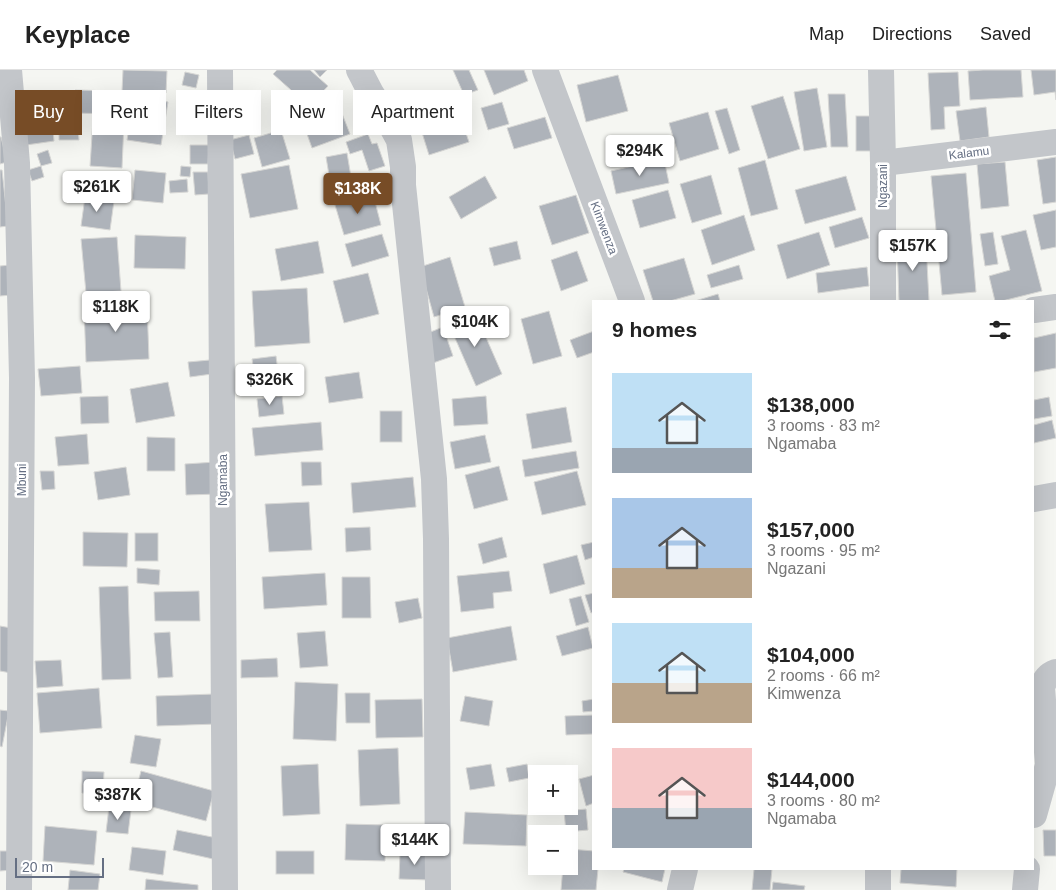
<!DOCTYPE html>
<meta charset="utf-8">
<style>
:root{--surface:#fff;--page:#f6f6f6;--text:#222;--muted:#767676;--line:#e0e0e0;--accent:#774c26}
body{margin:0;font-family:Arial,sans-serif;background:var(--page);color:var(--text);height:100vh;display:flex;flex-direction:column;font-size:19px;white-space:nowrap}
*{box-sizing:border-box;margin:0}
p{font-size:16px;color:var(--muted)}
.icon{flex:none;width:28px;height:28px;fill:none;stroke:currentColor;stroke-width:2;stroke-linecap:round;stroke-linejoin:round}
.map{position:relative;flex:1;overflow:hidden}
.side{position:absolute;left:592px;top:230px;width:442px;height:570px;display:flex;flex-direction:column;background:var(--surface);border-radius:0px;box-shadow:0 5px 20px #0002}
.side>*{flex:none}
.guide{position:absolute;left:15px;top:20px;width:475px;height:45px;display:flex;gap:10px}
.controls{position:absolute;left:528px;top:695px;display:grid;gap:10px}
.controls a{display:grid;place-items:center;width:50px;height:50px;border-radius:0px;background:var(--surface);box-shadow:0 5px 20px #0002;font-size:25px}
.scale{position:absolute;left:15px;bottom:12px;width:89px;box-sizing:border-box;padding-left:5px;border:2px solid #656f83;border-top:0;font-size:14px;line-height:18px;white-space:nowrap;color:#656f83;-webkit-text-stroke:4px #fff;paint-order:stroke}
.price{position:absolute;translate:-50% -42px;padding:0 11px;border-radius:5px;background:#fff;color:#222;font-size:16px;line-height:32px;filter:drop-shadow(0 1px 2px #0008)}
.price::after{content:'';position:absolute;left:50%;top:30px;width:15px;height:11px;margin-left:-8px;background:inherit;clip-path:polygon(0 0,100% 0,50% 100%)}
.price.active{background:var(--accent);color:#fff}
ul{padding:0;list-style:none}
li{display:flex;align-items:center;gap:15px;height:125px;padding:0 20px}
li span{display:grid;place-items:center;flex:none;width:140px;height:100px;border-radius:0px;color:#555}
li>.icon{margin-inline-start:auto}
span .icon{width:60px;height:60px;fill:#fffc;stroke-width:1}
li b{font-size:21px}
h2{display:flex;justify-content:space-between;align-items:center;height:60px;padding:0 20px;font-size:21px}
.pill{padding:0 18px;border-radius:0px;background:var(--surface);box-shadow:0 5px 20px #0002;font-size:18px;line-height:45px}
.pill.active{background:var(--accent);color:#fff}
header{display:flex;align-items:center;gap:30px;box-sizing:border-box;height:70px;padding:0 25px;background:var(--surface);border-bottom:1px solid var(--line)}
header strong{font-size:24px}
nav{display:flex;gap:28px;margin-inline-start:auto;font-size:18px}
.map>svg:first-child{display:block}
.building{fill:#aeb3ba;stroke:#d7d7d5}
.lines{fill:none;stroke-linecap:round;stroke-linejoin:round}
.minor{stroke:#c3c6ca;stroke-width:26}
.labels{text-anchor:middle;stroke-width:5;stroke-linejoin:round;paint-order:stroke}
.street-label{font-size:12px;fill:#656f83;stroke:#fff}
</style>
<header>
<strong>Keyplace</strong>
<nav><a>Map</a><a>Directions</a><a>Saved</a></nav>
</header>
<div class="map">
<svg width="1056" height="820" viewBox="0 0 1056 820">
<rect width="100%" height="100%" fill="#f5f6f2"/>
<g class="building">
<polygon points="123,0 167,1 166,23 122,21"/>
<polygon points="277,0 310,0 328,16 309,36 273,4"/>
<polygon points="314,0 327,0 320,7"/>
<polygon points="453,0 469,0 478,20 464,25"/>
<polygon points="484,0 524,0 528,11 494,25"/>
<polygon points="983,0 1021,0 1023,27 970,30 968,1"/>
<polygon points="1031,0 1056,0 1056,30 1055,22 1034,25"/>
<polygon points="185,2 199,5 196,18 182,15"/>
<polygon points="958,2 960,36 944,37 945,59 931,60 928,3"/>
<polygon points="618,5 628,41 586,52 577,15"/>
<polygon points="817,18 827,77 804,81 794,22"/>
<polygon points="75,20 118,21 117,44 74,43"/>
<polygon points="828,24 845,24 848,77 831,77"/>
<polygon points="134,26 168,32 161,75 127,70"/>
<polygon points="783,26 800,79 768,89 751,36"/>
<polygon points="54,30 54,50 26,51 25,32"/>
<polygon points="502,32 509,54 488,60 481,38"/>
<polygon points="339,36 350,64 312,78 302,50"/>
<polygon points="986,37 989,67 960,71 956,41"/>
<polygon points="727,38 740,80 729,84 715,41"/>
<polygon points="458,40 469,72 429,85 419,53"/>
<polygon points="708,42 719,79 680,91 669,53"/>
<rect x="856" y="46" width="16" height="35"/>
<polygon points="545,47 552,68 514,79 507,58"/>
<polygon points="93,50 124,52 122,98 90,96"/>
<polygon points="59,57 78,57 79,70 59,70"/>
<polygon points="53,60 54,71 26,75 25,64"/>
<polygon points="281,60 290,89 262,97 254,68"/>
<polygon points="368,64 372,74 377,73 385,96 369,101 362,80 350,84 346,72"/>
<polygon points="249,65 254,84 235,89 230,70"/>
<polygon points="0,67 1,67 7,92 0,94"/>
<polygon points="190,75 209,75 208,94 190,94"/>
<polygon points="48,80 52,93 41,96 37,84"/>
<polygon points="347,83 351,107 330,111 326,87"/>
<polygon points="1056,87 1056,132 1043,134 1037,90"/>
<polygon points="664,89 669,113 616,124 611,101"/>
<polygon points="765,90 778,139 751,146 738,98"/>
<polygon points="1005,92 1009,136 981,139 977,94"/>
<polygon points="289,95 298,139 250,148 241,104"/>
<polygon points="41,96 44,107 32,111 28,100"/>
<polygon points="181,96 191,97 190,107 180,106"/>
<polygon points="0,100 2,100 8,156 0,157"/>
<polygon points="135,100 166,103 163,133 132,130"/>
<polygon points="193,102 208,102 209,124 195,125"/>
<polygon points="966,103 976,222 942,225 931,106"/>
<polygon points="89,105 114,105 114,126 89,125"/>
<polygon points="711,105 722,144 692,153 680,114"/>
<polygon points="485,106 497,128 461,149 449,127"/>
<polygon points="846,106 856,140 805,154 795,120"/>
<polygon points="187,109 188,122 170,123 169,111"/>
<polygon points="361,110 364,123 345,128 342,115"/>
<polygon points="668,120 676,148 640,158 632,130"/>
<polygon points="373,124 381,155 344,165 335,135"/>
<polygon points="576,125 589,163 552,175 539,136"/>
<polygon points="85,127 114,131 110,160 81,156"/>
<polygon points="1056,140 1056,177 1041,180 1033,145"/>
<polygon points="744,145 755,180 712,195 701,160"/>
<polygon points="862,147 869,168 835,178 829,157"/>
<polygon points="1026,160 1042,221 1002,231 995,231 989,206 1010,200 1001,166"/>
<polygon points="819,162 830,195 787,209 777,175"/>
<polygon points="993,162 998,194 985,196 980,164"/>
<polygon points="382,164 389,186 352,197 345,174"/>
<polygon points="135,165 186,167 185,199 134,198"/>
<polygon points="117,167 121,221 86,223 81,169"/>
<polygon points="318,171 324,203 281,211 275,179"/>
<polygon points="517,171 521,189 494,196 489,178"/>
<polygon points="926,173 929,231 899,231 897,174"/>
<polygon points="577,181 588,211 561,221 551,190"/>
<polygon points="450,187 465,237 434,247 420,197"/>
<polygon points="684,188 695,224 670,231 653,231 643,200"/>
<polygon points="10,195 12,225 0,226 0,196"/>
<polygon points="739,195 743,209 711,218 707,205"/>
<polygon points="867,197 869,216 818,223 816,203"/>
<polygon points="368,203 379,244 344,253 333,211"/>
<polygon points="307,218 310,273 255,277 252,221"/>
<polygon points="718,224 720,231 695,231"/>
<polygon points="147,234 149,289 86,292 84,237"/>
<polygon points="474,240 502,304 476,316 448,252"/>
<polygon points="549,241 562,286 533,294 521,249"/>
<polygon points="443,257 453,286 433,293 423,265"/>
<polygon points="594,261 594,282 577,288 570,270"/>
<polygon points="1056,263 1056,298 1034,302 1034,268"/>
<polygon points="276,286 279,310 256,314 252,289"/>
<polygon points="210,290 212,304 190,307 188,292"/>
<polygon points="80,296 82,323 41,326 38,299"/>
<polygon points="359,302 363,328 329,333 325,307"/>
<polygon points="168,312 175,346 136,353 130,319"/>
<polygon points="108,326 109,353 81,354 80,327"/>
<polygon points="282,326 284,344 259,347 257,329"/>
<polygon points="486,326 488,354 454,356 452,329"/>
<polygon points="1049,327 1052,346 1034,349 1034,330"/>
<polygon points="566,337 572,372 532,379 526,344"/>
<rect x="380" y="341" width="22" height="31"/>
<polygon points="1052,350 1056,368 1034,373 1034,355"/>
<polygon points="321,352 323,380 255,386 252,358"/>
<polygon points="87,364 89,394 58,396 55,367"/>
<polygon points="485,365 491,392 455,399 450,372"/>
<polygon points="147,367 175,368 175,401 147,401"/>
<polygon points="576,381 579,398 525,407 522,390"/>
<polygon points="216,392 218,424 186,425 185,394"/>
<polygon points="301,392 321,392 322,415 302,416"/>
<polygon points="499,396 508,430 474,439 465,405"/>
<polygon points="126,397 130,425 98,430 94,402"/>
<polygon points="40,401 54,401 55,419 42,420"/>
<polygon points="577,401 586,435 542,445 534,412"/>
<polygon points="413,407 416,437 353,443 351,413"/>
<polygon points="309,432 312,480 269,482 265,434"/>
<polygon points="370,457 371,480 346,482 345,458"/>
<polygon points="83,462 128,463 127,497 83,496"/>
<rect x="135" y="463" width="23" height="28"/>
<polygon points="502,467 507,487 483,494 478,474"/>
<polygon points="594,472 594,487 585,490 581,475"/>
<polygon points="577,485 585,514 550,524 543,494"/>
<polygon points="137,498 160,500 159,515 137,513"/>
<polygon points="509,501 512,521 493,523 494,538 461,542 457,506"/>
<polygon points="325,503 327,535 264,539 262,507"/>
<polygon points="342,507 370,507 371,548 342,548"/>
<polygon points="128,516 131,609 102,610 99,517"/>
<polygon points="199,521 200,551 155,551 154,522"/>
<polygon points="594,523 594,542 591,543 585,525"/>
<polygon points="581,526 589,552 576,556 569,529"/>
<polygon points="418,528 422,548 399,553 395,532"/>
<polygon points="0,556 17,559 11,603 0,601"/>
<polygon points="511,556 517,590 453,602 447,568"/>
<polygon points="588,557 593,578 562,586 556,566"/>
<polygon points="325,561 328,596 300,598 297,563"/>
<polygon points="170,562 173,607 158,608 154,563"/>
<polygon points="277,588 278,607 241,608 241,590"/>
<polygon points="61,590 63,616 37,618 35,591"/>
<polygon points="295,612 338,614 336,671 293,669"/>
<polygon points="99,618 102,658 40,663 37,623"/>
<polygon points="345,623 370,623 370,653 346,653"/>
<polygon points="215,624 217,654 157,656 156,626"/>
<polygon points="465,626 493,631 489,656 460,651"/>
<polygon points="422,629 423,667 376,668 375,630"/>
<polygon points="594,629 594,641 583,642 582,631"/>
<polygon points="0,640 9,641 2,677 0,676"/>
<polygon points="594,645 594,664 566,665 565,646"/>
<polygon points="135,665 161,669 156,697 130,693"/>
<polygon points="398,678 400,734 360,736 358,680"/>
<polygon points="318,694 320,744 283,746 281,696"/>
<polygon points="491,694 495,716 470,720 466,698"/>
<polygon points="527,694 529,708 509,712 506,698"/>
<polygon points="82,701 104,702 103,724 82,723"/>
<polygon points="141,701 214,721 206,751 133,732"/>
<polygon points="594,705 594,733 586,736 579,709"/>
<polygon points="109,737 131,740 128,764 106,762"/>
<polygon points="586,739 588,760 566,762 564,741"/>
<polygon points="465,742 527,745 526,776 463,774"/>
<polygon points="346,754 386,755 385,791 345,790"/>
<polygon points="45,756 97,761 94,795 43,791"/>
<polygon points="177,760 217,768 213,789 173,780"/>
<polygon points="1043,760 1056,760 1056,786 1044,786"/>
<polygon points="132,777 166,781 163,805 129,800"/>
<polygon points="569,779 594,781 594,799 598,799 596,820 561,820 563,796 569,796"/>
<polygon points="0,781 12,781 12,800 0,801"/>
<rect x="276" y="781" width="38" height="23"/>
<polygon points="400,783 431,784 430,810 399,809"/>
<polygon points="624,799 665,799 662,812 623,802"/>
<polygon points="754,799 772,799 770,820 752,820"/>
<polygon points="901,799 957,799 956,817 900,813"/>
<polygon points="70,800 100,804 98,820 68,820"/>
<polygon points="146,809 198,815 198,820 145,820"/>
<polygon points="773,812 805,816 804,820 772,820"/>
</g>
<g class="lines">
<g class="minor">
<polyline points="9,0 17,93 22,308 19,820"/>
<polyline points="220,0 225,820"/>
<polyline points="359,0 371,23 387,48 399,70 403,97 403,115 434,409 436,469 438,820"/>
<polyline points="545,0 632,231"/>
<polyline points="881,0 883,93 883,231"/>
<polyline points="883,93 1056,72"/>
<polyline points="1034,240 1056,237"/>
<polyline points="1034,429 1056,425"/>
<path d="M 1034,745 L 1048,695 L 1042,617 C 1045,609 1048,605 1056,602"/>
<polyline points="680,820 685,799"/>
<polyline points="878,820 878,799"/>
<polyline points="1025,820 1027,799"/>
</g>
</g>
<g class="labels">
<g class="street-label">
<text transform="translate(969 83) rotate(-7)" y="4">Kalamu</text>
<text transform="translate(883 116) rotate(-90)" y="4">Ngazani</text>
<text transform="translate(604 158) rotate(69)" y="4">Kimwenza</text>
<text transform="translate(22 410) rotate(-90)" y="4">Mbuni</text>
<text transform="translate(223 410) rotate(-90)" y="4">Ngamaba</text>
</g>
</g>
</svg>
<div class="controls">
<a>+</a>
<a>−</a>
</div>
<div class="scale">20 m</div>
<b class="price" style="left:640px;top:107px">$294K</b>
<b class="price" style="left:97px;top:143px">$261K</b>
<b class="price active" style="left:358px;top:145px">$138K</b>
<b class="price" style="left:913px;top:202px">$157K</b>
<b class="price" style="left:116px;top:263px">$118K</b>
<b class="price" style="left:475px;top:278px">$104K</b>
<b class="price" style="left:270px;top:336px">$326K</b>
<b class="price" style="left:118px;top:751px">$387K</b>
<b class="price" style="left:415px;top:796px">$144K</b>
<div class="guide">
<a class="pill active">Buy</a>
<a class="pill">Rent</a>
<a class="pill">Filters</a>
<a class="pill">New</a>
<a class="pill">Apartment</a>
</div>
<section class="side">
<h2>9 homes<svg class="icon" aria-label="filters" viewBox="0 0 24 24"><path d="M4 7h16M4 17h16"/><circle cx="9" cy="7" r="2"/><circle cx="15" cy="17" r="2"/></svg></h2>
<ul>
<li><span style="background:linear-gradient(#bfe0f5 75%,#9aa5b1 0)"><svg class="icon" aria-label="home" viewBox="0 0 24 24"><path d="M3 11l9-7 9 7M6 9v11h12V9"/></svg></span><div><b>$138,000</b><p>3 rooms · 83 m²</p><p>Ngamaba</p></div></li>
<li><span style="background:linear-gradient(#a9c7e8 70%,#b9a48a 0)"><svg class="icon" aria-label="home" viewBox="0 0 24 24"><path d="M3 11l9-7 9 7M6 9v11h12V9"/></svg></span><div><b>$157,000</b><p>3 rooms · 95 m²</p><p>Ngazani</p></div></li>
<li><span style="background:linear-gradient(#bfe0f5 60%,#b9a48a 0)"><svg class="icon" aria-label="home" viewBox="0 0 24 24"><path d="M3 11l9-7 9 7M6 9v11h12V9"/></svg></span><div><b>$104,000</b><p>2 rooms · 66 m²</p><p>Kimwenza</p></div></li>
<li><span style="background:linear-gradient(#f6c9c9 60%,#9aa5b1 0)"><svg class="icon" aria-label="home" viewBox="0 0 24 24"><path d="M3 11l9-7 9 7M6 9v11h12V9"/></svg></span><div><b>$144,000</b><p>3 rooms · 80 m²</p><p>Ngamaba</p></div></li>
</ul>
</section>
</div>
